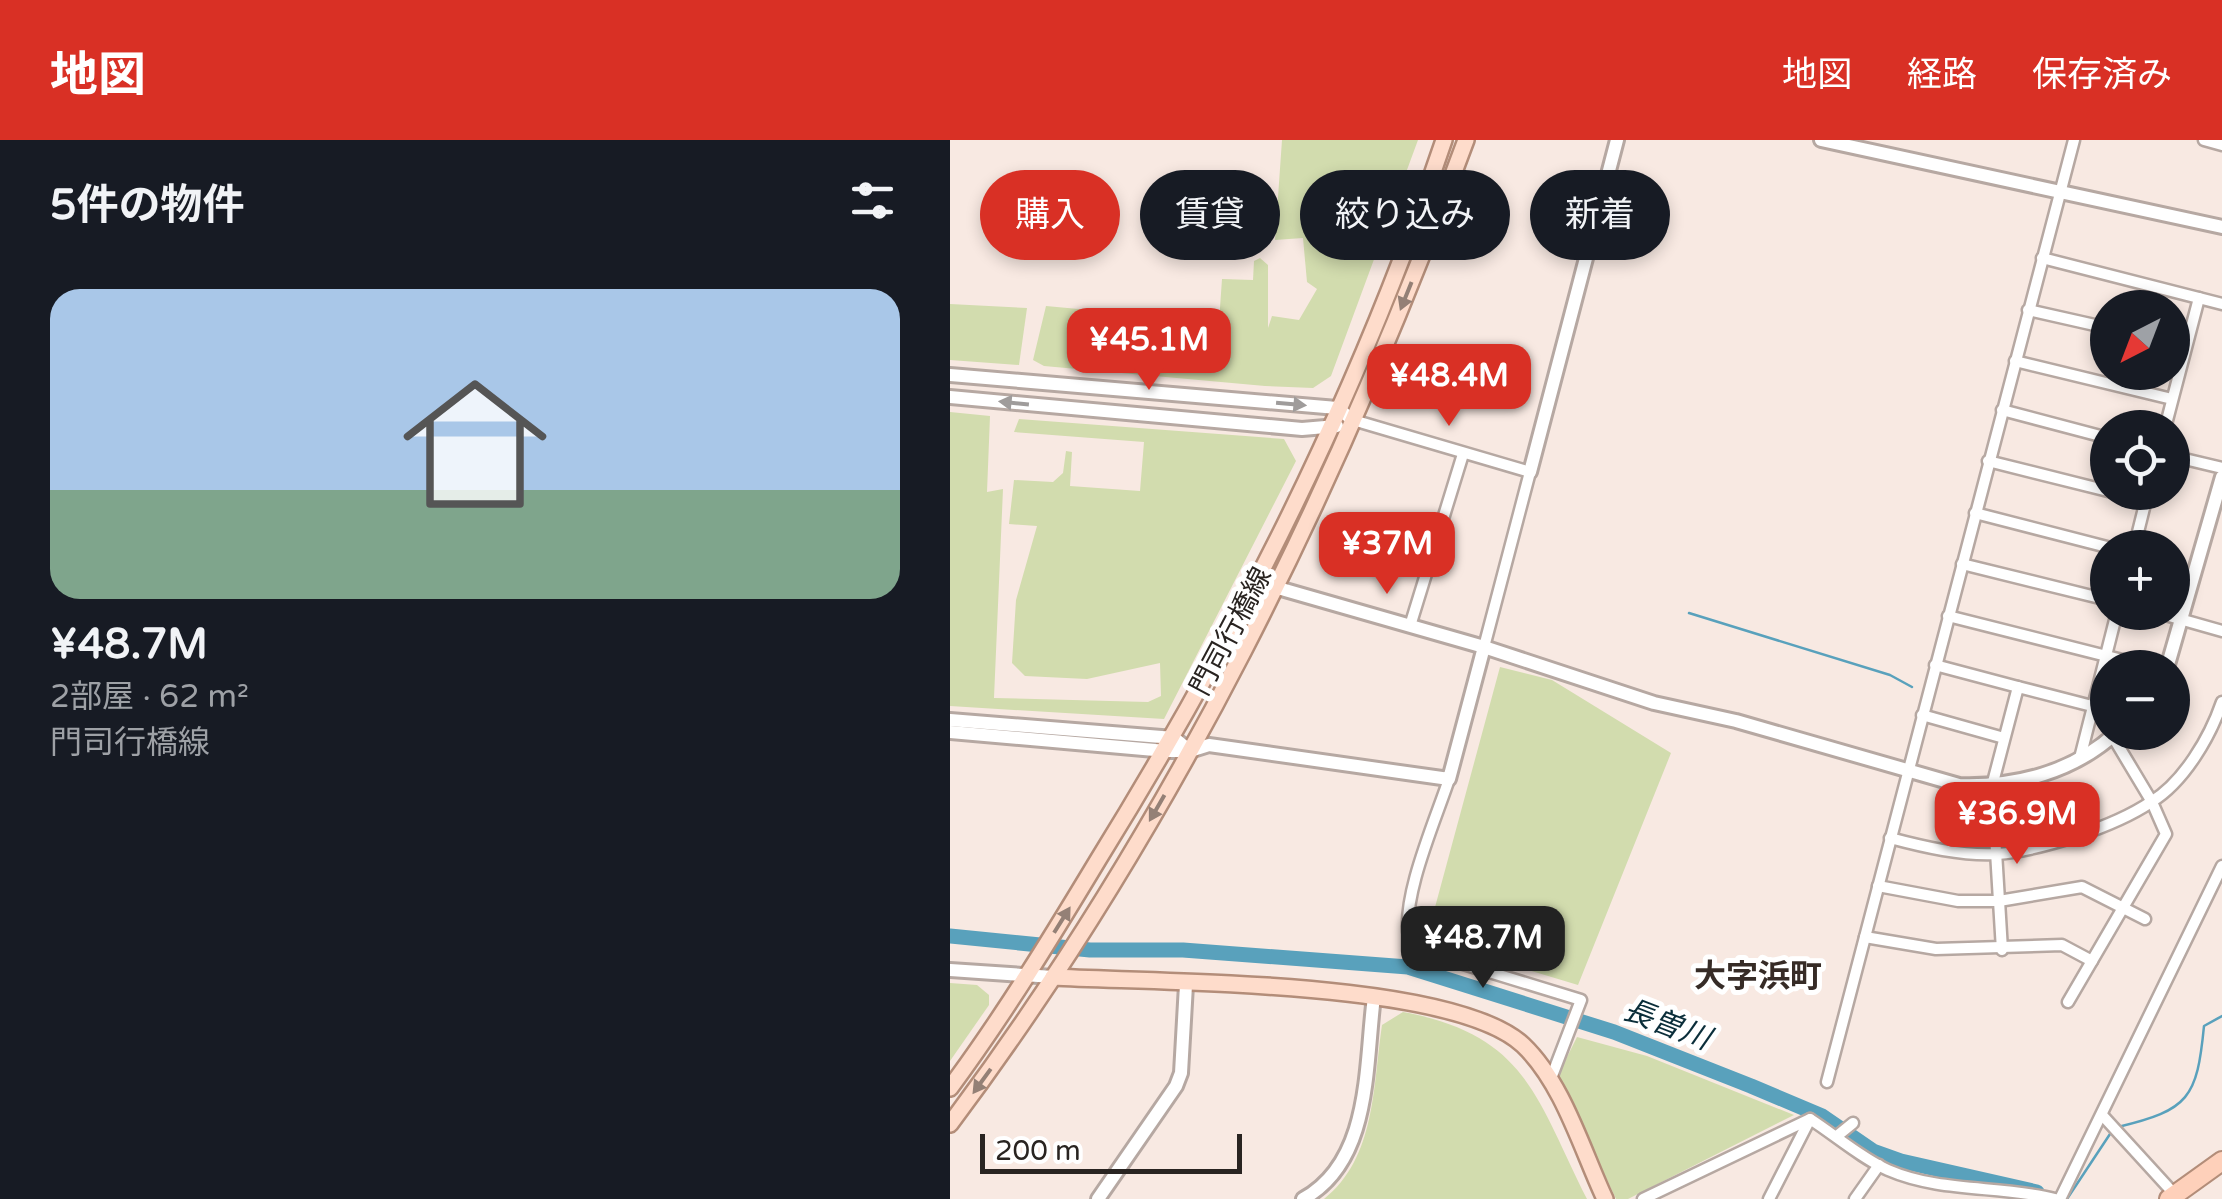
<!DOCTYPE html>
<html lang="ja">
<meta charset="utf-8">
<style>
:root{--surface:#171b24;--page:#242831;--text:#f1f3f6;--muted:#9ea1a6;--line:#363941;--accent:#d93025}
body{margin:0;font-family:"Varela Round","Noto Sans JP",sans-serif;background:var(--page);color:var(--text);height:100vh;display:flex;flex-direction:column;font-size:38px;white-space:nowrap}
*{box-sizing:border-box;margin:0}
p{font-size:32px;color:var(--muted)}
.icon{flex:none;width:55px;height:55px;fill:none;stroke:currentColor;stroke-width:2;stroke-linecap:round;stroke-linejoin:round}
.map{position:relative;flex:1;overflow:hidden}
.details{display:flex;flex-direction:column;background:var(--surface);width:950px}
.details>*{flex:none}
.top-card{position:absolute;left:30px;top:30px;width:950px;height:90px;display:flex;gap:20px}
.needle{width:65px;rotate:222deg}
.controls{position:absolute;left:1140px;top:150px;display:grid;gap:20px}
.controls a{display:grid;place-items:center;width:100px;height:100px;border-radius:50%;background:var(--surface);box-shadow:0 5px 15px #0003;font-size:50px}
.scale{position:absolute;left:30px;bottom:25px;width:262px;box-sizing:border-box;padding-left:10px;border:5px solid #292421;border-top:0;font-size:28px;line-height:35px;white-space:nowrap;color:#292421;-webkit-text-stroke:8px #fff;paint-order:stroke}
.price{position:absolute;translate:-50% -85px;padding:0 22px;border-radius:20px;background:var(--accent);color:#fff;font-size:32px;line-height:65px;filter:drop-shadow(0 2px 5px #0008)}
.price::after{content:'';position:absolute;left:50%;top:60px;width:30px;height:22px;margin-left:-15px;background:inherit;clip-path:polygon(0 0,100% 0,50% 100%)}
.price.selected{background:#222;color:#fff}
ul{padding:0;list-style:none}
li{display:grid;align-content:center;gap:20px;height:530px;padding:0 50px}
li+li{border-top:2px solid var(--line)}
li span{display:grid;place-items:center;height:310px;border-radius:30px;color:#555}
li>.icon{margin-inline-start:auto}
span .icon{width:180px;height:180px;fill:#fffc;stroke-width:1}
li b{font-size:42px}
h2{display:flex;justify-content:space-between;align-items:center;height:120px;padding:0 50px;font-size:42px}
.pill{padding:0 35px;border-radius:45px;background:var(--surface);box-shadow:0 5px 15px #0003;font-size:35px;line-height:90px}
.pill.selected{background:var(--accent);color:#fff}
header{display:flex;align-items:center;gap:60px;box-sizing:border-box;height:140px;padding:0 50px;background:var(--accent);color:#fff}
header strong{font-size:48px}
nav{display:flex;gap:55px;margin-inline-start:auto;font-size:35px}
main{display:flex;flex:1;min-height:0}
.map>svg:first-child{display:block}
.green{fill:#d2dcae}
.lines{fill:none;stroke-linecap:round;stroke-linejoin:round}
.stream{stroke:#59a1bc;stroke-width:2.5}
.river{stroke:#59a1bc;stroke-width:15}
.minor-casing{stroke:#b6a8a2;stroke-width:15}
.tertiary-casing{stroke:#b6a8a2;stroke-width:18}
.primary-casing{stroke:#b38d79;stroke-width:20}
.trunk-casing{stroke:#b38d79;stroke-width:22}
.minor{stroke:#fff;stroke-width:10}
.tertiary{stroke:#fff;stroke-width:12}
.primary{stroke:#fedccb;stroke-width:15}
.trunk{stroke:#fed0ba;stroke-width:18}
.oneway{fill:#948076}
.oneway2{fill:#9f9c9b}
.labels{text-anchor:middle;stroke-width:10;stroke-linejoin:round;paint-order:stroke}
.street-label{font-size:28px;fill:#292421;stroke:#fff}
.water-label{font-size:30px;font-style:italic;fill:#0b2e3a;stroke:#fff}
.quarter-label{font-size:32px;font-weight:bold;fill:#362b26;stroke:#fff}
</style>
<header>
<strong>地図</strong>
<nav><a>地図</a><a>経路</a><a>保存済み</a></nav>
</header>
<main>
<section class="details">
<h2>5件の物件<svg class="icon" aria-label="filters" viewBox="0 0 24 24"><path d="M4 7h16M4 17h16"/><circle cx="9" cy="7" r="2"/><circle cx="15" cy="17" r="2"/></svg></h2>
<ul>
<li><span style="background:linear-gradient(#a9c7e8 65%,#7fa58c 0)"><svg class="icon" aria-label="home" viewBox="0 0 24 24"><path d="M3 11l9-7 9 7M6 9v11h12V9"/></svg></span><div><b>¥48.7M</b><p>2部屋 · 62 m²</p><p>門司行橋線</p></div></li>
</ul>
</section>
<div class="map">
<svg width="1272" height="1059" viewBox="0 0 1272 1059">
<rect width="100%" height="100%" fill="#f8e9e2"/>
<g class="green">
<polygon points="332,0 468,0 381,236 363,248 315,246 94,226 83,220 96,166 269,182 272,139 303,140 304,121 310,118 318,125 318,188 322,176 349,180 367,149 357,142 353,98 325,100"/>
<polygon points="0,164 77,168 69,225 0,220"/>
<polygon points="0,272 40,276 37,352 53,349 44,558 198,562 211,556 210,523 137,539 75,536 62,523 66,460 87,386 59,384 64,340 103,342 113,333 116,311 122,312 120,346 190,351 194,302 64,292 69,279 334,299 346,321 214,579 0,566"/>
<polygon points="550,527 602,540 721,613 628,845 488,803 491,794 481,782"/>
<polygon points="0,843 27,845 39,855 39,865 0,921"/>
<path d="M 453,872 C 577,895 586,958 637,1059 L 374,1059 C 426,1018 423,945 432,885 Z"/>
<polygon points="627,897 697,916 844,975 678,1059 666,1059 608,935"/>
</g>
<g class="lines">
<g class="stream">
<polyline points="739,473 940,535 962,547"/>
<path d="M 1168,987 C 1239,970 1247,958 1254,886 L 1272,876"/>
<polyline points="1117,1059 1162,991"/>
</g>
<polyline class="river" points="0,796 140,810 233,810 458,827 664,892 801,946 872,976 923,1011 951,1021 1087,1052"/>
<defs>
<g id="minor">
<polyline points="1254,0 1272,5"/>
<polyline points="1092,118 1272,164"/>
<polyline points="1078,170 1158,188"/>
<polyline points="1065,221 1222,259"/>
<polyline points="1052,270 1158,298"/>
<polyline points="403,280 580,332 534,507"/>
<polyline points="1215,288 1249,158"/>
<polyline points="1222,316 1272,328"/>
<polyline points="1038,321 1158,351"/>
<polyline points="1162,352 1196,361"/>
<polyline points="1025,373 1161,408"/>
<polyline points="1184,408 1198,352"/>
<polyline points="1012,424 1158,460"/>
<polyline points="1205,472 1272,491"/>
<polyline points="998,476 1204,528"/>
<polyline points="460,486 513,314"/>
<polyline points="985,525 1068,547"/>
<polyline points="972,575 1054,598"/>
<polyline points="1130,618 1167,472"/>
<path d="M 499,639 C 486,679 451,757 459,798 L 474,812 L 631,860 L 600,941"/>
<path d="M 940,698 C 974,707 1012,716 1047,714 C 1092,710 1164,687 1201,662 C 1234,642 1260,597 1272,562"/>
<polyline points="928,746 1008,761 1049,761 1132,747 1195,779"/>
<polyline points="915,797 986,809 1112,805 1142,821"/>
<polyline points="1052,810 1042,646 1068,547 1142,566"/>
<polyline points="1118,862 1216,694 1202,662 1163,597"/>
<polyline points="877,942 1124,0"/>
<polyline points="1153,976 1228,1058"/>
<polyline points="887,996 903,983"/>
<path d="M 693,1059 L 860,979 C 885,995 911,1018 938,1030 C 991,1053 1050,1045 1105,1059"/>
<polyline points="819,1059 860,979"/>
<polyline points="905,1059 929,1025"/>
<polyline points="1110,1059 1272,726"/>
</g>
<g id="tertiary">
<polyline points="871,0 1272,87"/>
<polyline points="0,235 387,268 403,280"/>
<polyline points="0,257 352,289 387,286"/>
<polyline points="580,332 667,0"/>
<path d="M 328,448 L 534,507 L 704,563 L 786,581 L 1009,645 C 1066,647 1124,632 1167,592"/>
<polyline points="1217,528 1272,337"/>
<polyline points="0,580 224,598 240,611"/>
<polyline points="0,592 216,611 240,611 259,605 499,639 534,507"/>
<polyline points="0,830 103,837"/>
<polyline points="148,1059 226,946 231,933 236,845"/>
<path d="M 353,1059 C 422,1021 415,925 424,857"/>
</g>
<g id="primary">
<path d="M 103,837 C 206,843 502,839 573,905 C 613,943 632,1010 655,1059"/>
<path d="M 0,948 C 54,875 101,798 148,720 C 288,494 410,253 494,0"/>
<path d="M 0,984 C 224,685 387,349 516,0"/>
</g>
<polyline id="trunk" points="1219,1059 1272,1021"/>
</defs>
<use href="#minor" class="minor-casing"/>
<use href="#tertiary" class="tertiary-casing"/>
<use href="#primary" class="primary-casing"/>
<use href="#trunk" class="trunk-casing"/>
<use href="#minor" class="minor"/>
<use href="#tertiary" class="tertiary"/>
<use href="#primary" class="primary"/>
<use href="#trunk" class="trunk"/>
</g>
<defs><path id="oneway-solid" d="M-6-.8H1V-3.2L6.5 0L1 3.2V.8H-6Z" transform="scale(2.5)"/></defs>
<g class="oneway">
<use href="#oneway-solid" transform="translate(456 156) rotate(112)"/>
<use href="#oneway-solid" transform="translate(207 668) rotate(120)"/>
<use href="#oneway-solid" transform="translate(112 780) rotate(-58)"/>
<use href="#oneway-solid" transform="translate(32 941) rotate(126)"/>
</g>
<g class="oneway2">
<use href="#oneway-solid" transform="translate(64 263) rotate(-174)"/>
<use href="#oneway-solid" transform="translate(341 264) rotate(5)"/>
</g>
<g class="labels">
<g class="street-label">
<text transform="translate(280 491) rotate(-62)" y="10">門司行橋線</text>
</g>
<g class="water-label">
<text transform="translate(717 884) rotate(21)" y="10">長曽川</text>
</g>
<g class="quarter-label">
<text x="808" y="847">大字浜町</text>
</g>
</g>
</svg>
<div class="controls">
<a><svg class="needle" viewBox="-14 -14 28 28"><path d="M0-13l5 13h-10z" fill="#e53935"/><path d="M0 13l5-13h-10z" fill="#9ea1a6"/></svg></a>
<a><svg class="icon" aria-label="locate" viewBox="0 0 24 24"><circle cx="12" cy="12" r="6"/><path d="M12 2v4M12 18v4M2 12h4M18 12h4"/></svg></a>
<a>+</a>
<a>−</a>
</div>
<div class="scale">200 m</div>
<b class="price" style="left:199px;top:253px">¥45.1M</b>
<b class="price" style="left:499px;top:289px">¥48.4M</b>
<b class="price" style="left:437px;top:457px">¥37M</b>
<b class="price" style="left:1067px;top:727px">¥36.9M</b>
<b class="price selected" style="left:533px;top:851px">¥48.7M</b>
<div class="top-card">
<a class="pill selected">購入</a>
<a class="pill">賃貸</a>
<a class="pill">絞り込み</a>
<a class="pill">新着</a>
</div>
</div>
</main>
